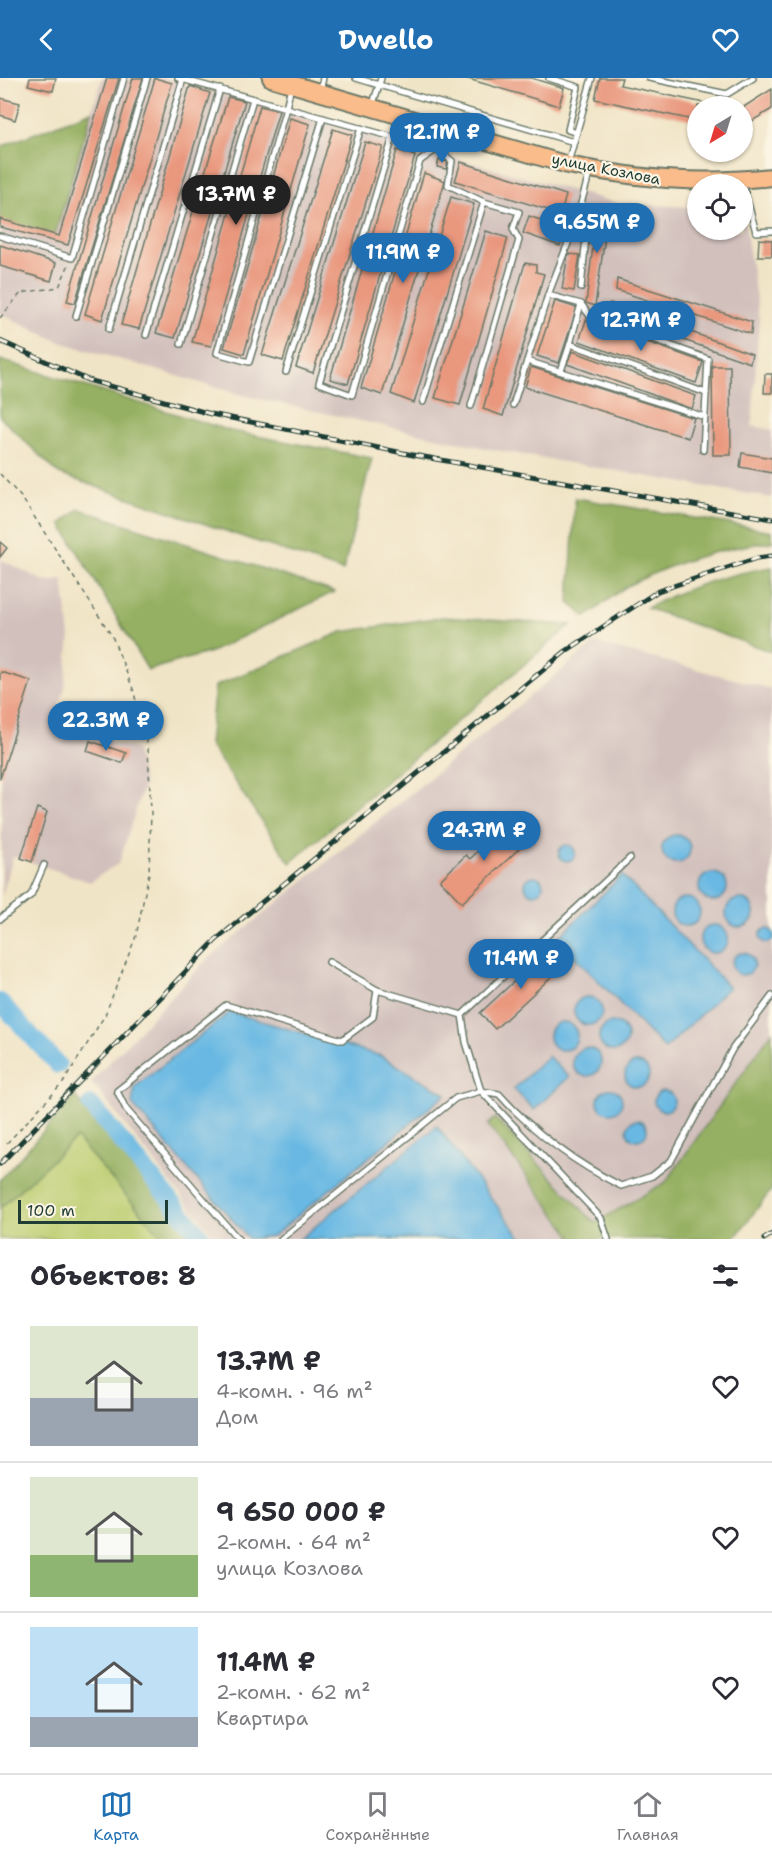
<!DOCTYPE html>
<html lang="ru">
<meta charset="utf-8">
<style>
:root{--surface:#fff;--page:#f2f2f3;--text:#2b2b33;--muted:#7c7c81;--line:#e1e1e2;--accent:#1f6fb2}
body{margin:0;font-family:"Shantell Sans",sans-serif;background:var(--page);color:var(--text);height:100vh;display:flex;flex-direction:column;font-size:22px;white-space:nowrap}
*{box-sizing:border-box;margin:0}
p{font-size:20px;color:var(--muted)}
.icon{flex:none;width:33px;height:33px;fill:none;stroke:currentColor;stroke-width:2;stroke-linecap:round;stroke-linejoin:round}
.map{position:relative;height:1161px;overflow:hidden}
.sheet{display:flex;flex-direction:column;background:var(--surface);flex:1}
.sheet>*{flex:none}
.needle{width:39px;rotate:218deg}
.tools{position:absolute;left:687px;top:18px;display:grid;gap:12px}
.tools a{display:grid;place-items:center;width:66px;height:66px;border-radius:50%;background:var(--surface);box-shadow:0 2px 4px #0004;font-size:30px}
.scale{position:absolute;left:18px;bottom:15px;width:150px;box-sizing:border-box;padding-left:6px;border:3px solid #1f3d34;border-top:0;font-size:16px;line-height:21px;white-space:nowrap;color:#1f3d34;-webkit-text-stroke:4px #fcf5e5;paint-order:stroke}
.price{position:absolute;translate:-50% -51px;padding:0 14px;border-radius:21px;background:var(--accent);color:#fff;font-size:20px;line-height:39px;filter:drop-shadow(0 2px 3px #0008)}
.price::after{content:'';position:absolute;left:50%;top:36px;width:18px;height:14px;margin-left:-9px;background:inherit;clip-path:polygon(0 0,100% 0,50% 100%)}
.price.active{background:#222;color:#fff}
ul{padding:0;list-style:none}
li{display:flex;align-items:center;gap:18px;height:150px;padding:0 30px}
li+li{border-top:2px solid var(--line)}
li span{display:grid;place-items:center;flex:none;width:168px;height:120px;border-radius:0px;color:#555}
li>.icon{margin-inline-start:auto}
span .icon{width:72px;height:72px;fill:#fffc;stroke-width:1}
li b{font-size:26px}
h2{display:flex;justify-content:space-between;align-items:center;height:72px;padding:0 30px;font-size:26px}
header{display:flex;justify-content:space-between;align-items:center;height:78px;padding:0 30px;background:var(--accent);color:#fff;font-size:27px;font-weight:700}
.tab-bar{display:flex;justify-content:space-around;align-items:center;height:84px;border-top:2px solid var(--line);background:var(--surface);font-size:16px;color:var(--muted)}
.tab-bar a{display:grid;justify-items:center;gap:3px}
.tab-bar .active{color:var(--accent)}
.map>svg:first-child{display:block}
.industrial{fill:#d1c0bc}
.green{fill:#bccd70;stroke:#6e8552;stroke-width:1.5}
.forest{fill:#95b062;stroke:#5a764b;stroke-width:1.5}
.water{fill:#67b8e3;stroke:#437a8c;stroke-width:1.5}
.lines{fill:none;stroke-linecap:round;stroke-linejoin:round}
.river{stroke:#67b8e3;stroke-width:18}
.building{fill:#e9977d}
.service-casing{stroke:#687767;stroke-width:8}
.primary-casing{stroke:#687767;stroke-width:20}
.path{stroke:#687767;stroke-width:1.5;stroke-dasharray:4.5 4.5;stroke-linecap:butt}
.service{stroke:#fff;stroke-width:5}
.primary{stroke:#f9bc8a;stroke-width:16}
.rail-casing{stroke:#1f3d34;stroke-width:5}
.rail{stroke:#fcf5e5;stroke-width:3;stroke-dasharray:9;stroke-linecap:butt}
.labels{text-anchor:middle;stroke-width:4.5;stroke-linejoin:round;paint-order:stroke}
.street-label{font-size:15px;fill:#1f3d34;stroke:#fcf5e5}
</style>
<header><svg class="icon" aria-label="back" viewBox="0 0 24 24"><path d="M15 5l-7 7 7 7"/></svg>Dwello<svg class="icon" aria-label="heart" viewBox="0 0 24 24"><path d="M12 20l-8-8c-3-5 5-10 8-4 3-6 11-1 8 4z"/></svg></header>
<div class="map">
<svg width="772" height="1161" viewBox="0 0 772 1161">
<rect width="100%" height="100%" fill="#fcf5e5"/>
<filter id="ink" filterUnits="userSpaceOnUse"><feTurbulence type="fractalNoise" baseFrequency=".0167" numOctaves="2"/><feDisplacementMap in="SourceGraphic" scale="12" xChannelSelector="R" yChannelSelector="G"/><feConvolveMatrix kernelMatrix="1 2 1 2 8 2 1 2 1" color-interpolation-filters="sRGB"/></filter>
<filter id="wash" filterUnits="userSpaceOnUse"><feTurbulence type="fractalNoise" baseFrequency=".008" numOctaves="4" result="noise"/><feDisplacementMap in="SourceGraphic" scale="24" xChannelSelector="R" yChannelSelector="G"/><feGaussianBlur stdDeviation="1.35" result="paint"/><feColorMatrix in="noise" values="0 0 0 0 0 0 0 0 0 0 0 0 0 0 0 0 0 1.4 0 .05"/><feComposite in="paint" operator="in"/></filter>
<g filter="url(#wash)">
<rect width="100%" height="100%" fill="#f0e4c6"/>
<g class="industrial">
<polygon points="102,0 164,0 621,126 697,129 698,152 742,152 743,132 759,241 752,348 772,352 772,420 495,372 246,318 60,264 0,235 0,141 55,157"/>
<polygon points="0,481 46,504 63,502 70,558 65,609 53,646 136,671 144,706 119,785 90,804 13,778 2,818"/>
<polygon points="595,565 772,611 772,954 666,1104 601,1140 575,1161 216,1161 91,1004 203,885"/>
</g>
<polygon class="green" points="76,1059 164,1161 0,1161 0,1130"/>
<g class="forest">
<polygon points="92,33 55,157 0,141 0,69"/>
<polygon points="0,282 231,353 372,380 343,493 59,396 0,339"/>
<path d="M 575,420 L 772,453 L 772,464 C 723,469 675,484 631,506 C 615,514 601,529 586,539 L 569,525 Z"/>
<polygon points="79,431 301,503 334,514 211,574 148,592 61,446"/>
<path d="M 772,489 L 772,574 L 647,530 C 686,509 728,496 772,489 Z"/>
<polygon points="442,539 571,547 290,785 209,666 215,608 342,554"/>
<polygon points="772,954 772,1111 734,1161 574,1161 488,1047 495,1040 595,1145 666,1104"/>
<polygon points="75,1018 193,1161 164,1161 76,1060 0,1130 0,1102"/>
</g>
<g class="water">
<circle cx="676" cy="771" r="14"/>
<circle cx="567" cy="775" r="8"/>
<circle cx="713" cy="809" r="14"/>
<polygon points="622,797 729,909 665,971 557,861"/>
<circle cx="534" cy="807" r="9"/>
<circle cx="686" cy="834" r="14"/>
<circle cx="740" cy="835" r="14"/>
<circle cx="714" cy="861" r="14"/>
<circle cx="767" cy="858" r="7"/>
<circle cx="743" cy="886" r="11"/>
<circle cx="588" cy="933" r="14"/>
<polygon points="230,934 381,978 446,1016 273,1158 249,1161 132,1026 135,1009"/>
<circle cx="563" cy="958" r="14"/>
<circle cx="613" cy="959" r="14"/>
<circle cx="587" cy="984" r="14"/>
<polygon points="548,978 569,999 534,1032 514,1011"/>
<circle cx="637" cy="997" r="12"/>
<circle cx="610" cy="1023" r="12"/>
<circle cx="664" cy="1023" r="10"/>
<circle cx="637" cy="1052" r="10"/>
<polygon points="437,1048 522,1161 300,1161"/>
</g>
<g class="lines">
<g class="river">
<polyline points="0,924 58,987"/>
<polyline points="91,1027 203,1161"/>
</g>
</g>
<g id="blocks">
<g class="building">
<polygon points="30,0 56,0 53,13 28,7"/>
<polygon points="107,0 119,0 68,167 0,149 0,141 59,158"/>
<polygon points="133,0 143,0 75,225 67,223"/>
<polygon points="155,0 172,5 102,242 85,236"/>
<polygon points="465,0 531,0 564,10 559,28"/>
<polygon points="600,0 622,0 620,7 718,28 698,28 698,43 595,21"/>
<polygon points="190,8 210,15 139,251 121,247"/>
<polygon points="772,11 772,31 742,49 742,30"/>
<polygon points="228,19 245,23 175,260 156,255"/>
<polygon points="0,20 20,25 15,42 0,37"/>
<polygon points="260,28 279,33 211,268 192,264"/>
<polygon points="290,40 310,46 244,276 224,270"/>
<polygon points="333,51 352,57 283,283 262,277"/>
<polygon points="365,64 383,69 313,295 296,289"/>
<polygon points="397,72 415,78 348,306 330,301"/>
<polygon points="439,82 448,84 446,91 437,89"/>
<polygon points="461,84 566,117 561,136 455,103"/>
<polygon points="424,95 445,103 382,317 361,310"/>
<polygon points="451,119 474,126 414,325 391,316"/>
<polygon points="598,127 609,131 595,228 586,225"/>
<polygon points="529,138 566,151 560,168 523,155"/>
<polygon points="486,153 508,160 460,327 435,320"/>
<polygon points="759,161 772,162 772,178 758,178"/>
<polygon points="0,167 56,185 51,203 0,188"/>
<polygon points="568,176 580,177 574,213 562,211"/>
<polygon points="525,185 536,187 536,194 544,196 503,338 483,331"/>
<polygon points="617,201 752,244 751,256 616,212"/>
<polygon points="555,223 577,230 559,285 537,278"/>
<polygon points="610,225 752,276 750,285 611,237"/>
<polygon points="586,242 703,284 696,305 579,263"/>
<polygon points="572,273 696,318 692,331 567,286"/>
<polygon points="712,288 730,288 731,377 713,377"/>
<polygon points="531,289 694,340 688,360 525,309"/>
<polygon points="765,296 772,296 772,315 764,315"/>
<polygon points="742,375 772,380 772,395 740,389"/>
<polygon points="0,464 7,470 0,479"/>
<polygon points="1,594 31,603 0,701 0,597"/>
<polygon points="90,663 126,675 122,685 87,673"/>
<polygon points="37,730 47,734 32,784 21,780"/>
<polygon points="510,742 529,761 462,825 440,802 466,777 470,781"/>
<polygon points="548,872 563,888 495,951 480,935"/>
</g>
</g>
</g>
<g filter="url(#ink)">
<use href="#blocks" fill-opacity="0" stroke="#687767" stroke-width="1.5"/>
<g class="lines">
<defs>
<g id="service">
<polyline points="178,0 286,30 291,8"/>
<polyline points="356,0 379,7 373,26"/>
<polyline points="381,0 379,7 574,64"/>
<polyline points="549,0 578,9 568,52 577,55"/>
<polyline points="649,0 727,16 753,0"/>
<polyline points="320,13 323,0"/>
<polygon points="286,30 323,40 249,284 217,275"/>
<polyline points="323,40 437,71"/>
<polyline points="393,59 319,305 352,317 420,83 437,71"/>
<polyline points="568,85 592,0"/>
<polyline points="590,93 575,147 548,217 581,226 590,238 708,281 703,372"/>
<polyline points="742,104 756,154 772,153"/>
<polyline points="575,147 586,159 581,210"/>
<polyline points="0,158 72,180 124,0"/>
<polyline points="581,226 570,266 706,315"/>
<polyline points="76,238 147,0"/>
<polyline points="109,251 183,1"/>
<polyline points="146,257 220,11"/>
<polyline points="181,266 253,21"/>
<polyline points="527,283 705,339"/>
<polyline points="561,293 570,266"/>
<polyline points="286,294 361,50"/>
<polyline points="423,324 484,124 448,107 452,83 437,71 442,54"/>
<polyline points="513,327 548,217"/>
<polyline points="471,328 519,162 513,151 519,134 484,124"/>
<polyline points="0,841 31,817 44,787"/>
<polyline points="329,884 377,912"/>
<polyline points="238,1161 126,1031 117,1013 226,927 342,962 373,939 377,912 462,937"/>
<path d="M 281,1161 L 456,1020 L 481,1013 L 499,1016 C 534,1055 573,1084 621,1108 L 652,1098 L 671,1083 L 733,970 L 772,918"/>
<polyline points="608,1161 601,1140 481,1013 466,964 462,937 630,780"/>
</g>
<path id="primary" d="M 271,0 L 568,87 C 640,101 699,107 772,99"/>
</defs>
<use href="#service" class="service-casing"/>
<use href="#primary" class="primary-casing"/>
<g class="path">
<polyline points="0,240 21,215 59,209 69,186"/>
<polyline points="0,396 22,420 112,558 133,611 148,670 151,734 149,795 136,858 105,937 63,1005 7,1065"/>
</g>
<use href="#service" class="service"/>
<use href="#primary" class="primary"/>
<defs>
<g id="rail">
<polyline points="0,263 88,302 211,336 413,377 772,441"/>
<polyline points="0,1086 216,862 566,573 658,513 757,480 772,478"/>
<polyline points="764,1161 772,1156"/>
</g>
</defs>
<use href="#rail" class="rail-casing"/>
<use href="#rail" class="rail"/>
</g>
</g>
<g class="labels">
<g class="street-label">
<text transform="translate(606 91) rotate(11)" y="5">улица Козлова</text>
</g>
</g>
</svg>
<div class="tools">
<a><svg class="needle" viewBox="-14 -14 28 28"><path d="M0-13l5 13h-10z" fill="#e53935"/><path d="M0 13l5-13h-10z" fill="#7c7c81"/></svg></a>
<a><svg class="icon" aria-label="locate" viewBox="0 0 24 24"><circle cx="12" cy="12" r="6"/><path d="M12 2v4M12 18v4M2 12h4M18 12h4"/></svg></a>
</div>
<div class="scale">100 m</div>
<b class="price" style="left:442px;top:86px">12.1M ₽</b>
<b class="price active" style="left:236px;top:148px">13.7M ₽</b>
<b class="price" style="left:597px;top:176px">9.65M ₽</b>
<b class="price" style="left:403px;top:206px">11.9M ₽</b>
<b class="price" style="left:641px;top:274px">12.7M ₽</b>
<b class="price" style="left:106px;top:674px">22.3M ₽</b>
<b class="price" style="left:484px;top:784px">24.7M ₽</b>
<b class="price" style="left:521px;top:912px">11.4M ₽</b>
</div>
<section class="sheet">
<h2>Объектов: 8<svg class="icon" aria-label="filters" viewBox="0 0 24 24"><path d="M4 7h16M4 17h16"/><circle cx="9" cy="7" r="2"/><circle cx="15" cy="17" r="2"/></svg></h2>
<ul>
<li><span style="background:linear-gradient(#dfe7d0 60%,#9aa5b1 0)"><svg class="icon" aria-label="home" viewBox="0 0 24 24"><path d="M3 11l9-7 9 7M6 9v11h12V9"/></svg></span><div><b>13.7M ₽</b><p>4-комн. · 96 m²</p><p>Дом</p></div><svg class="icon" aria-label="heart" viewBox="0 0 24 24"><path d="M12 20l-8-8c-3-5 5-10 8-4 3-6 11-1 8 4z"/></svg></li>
<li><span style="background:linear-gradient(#dfe7d0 65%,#8fb573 0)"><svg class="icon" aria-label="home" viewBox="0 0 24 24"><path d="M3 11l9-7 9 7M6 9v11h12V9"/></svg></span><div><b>9 650 000 ₽</b><p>2-комн. · 64 m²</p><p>улица Козлова</p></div><svg class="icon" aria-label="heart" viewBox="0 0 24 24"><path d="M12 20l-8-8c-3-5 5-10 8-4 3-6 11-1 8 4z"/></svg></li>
<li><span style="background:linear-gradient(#bfe0f5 75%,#9aa5b1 0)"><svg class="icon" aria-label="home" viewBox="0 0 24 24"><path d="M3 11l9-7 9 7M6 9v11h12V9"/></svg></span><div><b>11.4M ₽</b><p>2-комн. · 62 m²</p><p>Квартира</p></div><svg class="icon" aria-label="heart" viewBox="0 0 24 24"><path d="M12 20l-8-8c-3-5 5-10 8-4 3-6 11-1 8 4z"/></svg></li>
</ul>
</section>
<nav class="tab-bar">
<a class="active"><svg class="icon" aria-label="map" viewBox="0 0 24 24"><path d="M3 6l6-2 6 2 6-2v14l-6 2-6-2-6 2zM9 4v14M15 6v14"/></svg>Карта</a>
<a><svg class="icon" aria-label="saved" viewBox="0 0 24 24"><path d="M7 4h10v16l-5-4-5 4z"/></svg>Сохранённые</a>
<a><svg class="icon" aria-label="home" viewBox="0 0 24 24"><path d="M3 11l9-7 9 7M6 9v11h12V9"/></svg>Главная</a>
</nav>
